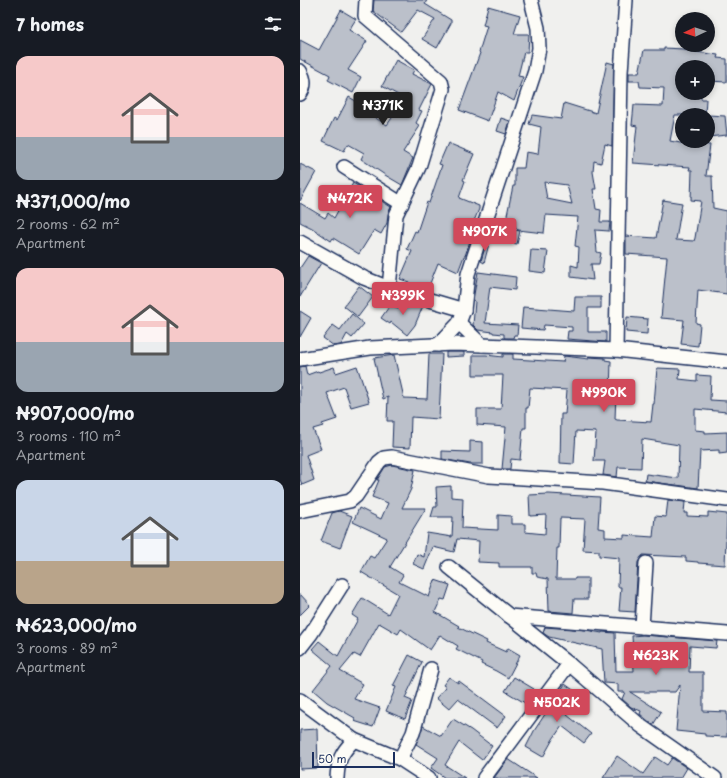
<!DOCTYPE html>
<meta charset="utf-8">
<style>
:root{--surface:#171b24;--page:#242831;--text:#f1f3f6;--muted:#9ea1a6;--accent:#d1495b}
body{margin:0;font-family:"Playpen Sans",sans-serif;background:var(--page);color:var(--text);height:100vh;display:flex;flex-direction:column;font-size:15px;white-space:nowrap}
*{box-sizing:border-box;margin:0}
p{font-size:13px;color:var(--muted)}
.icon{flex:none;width:22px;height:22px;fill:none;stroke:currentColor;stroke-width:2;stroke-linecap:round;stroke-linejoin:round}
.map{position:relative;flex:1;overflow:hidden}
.details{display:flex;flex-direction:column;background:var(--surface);width:300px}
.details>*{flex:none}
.needle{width:26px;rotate:266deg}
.buttons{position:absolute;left:375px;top:12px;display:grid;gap:8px}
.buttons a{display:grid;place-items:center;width:40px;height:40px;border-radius:50%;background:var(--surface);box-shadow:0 2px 6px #0003;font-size:20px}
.scale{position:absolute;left:12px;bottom:10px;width:83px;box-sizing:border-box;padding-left:4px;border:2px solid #1b2f5e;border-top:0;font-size:11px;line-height:14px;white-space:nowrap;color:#1b2f5e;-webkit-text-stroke:3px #fdfcf7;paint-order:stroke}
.price{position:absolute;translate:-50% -34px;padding:0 9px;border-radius:4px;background:var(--accent);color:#fff;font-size:13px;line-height:26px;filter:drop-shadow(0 1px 2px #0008)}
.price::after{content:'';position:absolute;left:50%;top:24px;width:12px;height:9px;margin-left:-6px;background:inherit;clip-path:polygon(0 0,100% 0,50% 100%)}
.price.active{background:#222;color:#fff}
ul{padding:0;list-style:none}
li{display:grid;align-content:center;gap:8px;height:212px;padding:0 16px}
li span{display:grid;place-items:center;height:124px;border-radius:12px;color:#555}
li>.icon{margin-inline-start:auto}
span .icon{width:72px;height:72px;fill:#fffc;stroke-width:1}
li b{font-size:17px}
h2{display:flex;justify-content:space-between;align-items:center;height:48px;padding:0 16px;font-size:17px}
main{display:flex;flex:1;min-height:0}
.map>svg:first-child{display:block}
.building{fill:#bbc0ca;stroke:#1b2f5e;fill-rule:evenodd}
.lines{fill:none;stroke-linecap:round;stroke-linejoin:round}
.minor-casing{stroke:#1b2f5e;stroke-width:16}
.minor{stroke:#fdfcf7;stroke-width:13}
</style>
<main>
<section class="details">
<h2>7 homes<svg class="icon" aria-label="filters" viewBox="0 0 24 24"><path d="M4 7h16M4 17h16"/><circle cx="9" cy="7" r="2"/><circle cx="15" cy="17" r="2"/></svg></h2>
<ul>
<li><span style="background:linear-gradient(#f6c9c9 65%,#9aa5b1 0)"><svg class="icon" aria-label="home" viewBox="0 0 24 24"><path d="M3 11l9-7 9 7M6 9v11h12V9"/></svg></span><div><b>₦371,000/mo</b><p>2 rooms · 62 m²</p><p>Apartment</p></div></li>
<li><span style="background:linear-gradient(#f6c9c9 60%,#9aa5b1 0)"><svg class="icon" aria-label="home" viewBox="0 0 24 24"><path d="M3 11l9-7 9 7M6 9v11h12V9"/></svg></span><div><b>₦907,000/mo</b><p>3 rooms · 110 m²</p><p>Apartment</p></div></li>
<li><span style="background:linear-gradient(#c9d6e8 65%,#b9a48a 0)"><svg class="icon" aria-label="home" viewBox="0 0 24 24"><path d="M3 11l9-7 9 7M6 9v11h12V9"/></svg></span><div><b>₦623,000/mo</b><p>3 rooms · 89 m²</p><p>Apartment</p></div></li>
</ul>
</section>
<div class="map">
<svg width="427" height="778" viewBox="0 0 427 778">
<rect width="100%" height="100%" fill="#f0f0ee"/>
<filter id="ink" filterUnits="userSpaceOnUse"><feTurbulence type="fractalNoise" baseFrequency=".025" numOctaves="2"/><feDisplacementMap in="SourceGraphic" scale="8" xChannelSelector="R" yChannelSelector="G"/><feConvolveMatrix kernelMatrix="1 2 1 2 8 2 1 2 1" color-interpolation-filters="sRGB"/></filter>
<g filter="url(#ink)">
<g class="building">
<polygon points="74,0 127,0 125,4 151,20 151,23 137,48 122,39 135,19 118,10 101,32 73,11"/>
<polygon points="188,6 220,15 214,34 229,34 228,52 224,52 218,76 223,77 214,101 198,92 188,121 159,110 180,53 179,52 187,26 183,25"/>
<polygon points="41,10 56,19 49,30 67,41 48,70 61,77 53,93 28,80 30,75 0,59 0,40 19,50"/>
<polygon points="364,48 384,49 383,50 418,55 417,58 427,59 427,82 408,81 408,67 382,67 382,93 401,93 401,99 406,99 405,115 375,115 370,141 391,145 391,143 410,145 406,176 412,176 413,208 427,211 427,294 398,290 396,323 400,324 398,346 381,344 384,320 361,318 367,257 326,254 326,236 356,238 363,200 382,203 376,240 394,241 395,238 401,201 391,200 392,170 389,170 390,167 333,163 337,126 332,125 334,105 363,106 364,88 340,87 339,81 329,81 329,73 339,73 344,50 364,50"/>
<polygon points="96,60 114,70 112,74 132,84 119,110 122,111 116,123 120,126 103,152 113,158 102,185 85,175 61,159 64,153 48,144 44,151 23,141 34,118 37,120 49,97 68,108 66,112 87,125 105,99 82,86"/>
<path d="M 307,62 L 314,64 L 312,146 L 305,144 L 301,163 L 294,161 L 293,172 L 296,189 L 293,189 L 296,209 L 301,210 L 300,222 L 310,222 L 309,231 L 295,230 L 297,252 L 301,253 L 299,264 L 291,264 L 293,280 L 271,277 L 271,265 L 278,267 L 279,247 L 275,246 L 278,217 L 246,215 L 244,233 L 218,230 L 207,215 L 213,186 L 215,186 L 215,168 L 224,168 L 226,152 L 238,154 L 241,127 L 229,124 L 232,115 L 261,119 L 264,103 L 296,113 ZM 244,182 L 267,185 L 272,204 L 247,199 Z"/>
<polygon points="408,115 425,116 427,135 408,137"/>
<polygon points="201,118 210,121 206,134 197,131"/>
<polygon points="148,143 174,154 163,180 165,181 159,198 179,206 179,209 171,228 174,229 165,256 164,256 158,272 138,263 127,291 108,285 109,282 100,279 112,251 107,249 115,231 117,232 127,202 129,203 142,165 139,164"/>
<polygon points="0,164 16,172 0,201"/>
<polygon points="53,183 91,207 88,214 87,223 81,234 74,230 59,254 33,238 31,241 12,228 0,222 0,203 25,218 28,213 34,218"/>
<polygon points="201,227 220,231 217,244 198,240"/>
<polygon points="190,240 184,263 181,261 187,241"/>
<polygon points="231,250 248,251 245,273 229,271"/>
<polygon points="8,256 21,263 0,297 0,268"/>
<polygon points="178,272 216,277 215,290 190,287 185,323 218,325 217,335 214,335 213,338 204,338 204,334 193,333 193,332 178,330 173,325 175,301 173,300"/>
<polygon points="59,286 73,297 58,317 44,306"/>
<polygon points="275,297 301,297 301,308 288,308 288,332 306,332 306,342 267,339 268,331 272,331 272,327 244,325 243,330 221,328 223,307 274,311"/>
<polygon points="102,300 123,306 115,325 107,335 91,322 90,324 81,318 91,304 98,309"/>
<polygon points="0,311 11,318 0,337"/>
<polygon points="52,314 64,324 52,338 47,334 41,345 34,346 23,338 33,325 40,330"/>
<polygon points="327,317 348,319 347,334 326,332"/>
<polygon points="146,352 164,352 164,356 146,357"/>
<polygon points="129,354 142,354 139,419 111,417 110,448 92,447 93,421 87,421 88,397 83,399 74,358 94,355 104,398 127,399"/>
<polygon points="203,354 213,354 213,359 263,362 264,356 289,359 289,357 305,358 305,360 311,361 310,394 316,394 315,419 317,420 351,422 353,404 354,404 357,368 380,369 379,379 397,381 397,375 411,376 410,400 427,401 427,412 395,409 395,430 405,431 405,433 427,432 427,453 419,454 419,450 400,451 398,488 345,481 346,474 378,478 379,445 342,439 341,468 318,467 317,477 303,475 305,461 294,461 296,432 276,431 274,464 260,463 261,414 265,414 267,390 230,388 228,408 226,408 226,428 223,428 220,460 211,459 210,469 202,469 206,427 177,425 177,409 201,409 203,375 173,375 173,355 186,355 203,357"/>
<polygon points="5,366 7,375 18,371 19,372 34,367 36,373 57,366 69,402 51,407 44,387 27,393 37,419 22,424 23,426 13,429 21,449 6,455 14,480 2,485 0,479 0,367"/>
<polygon points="170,441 183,442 183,464 170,464 142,459 142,451 170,452"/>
<polygon points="92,465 115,470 111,489 102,508 126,508 90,567 103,575 99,582 129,597 135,580 150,585 145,600 141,599 135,612 159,626 158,627 187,641 186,643 206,652 208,648 220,655 208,678 196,671 181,664 182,662 156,649 158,646 140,635 130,650 101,629 98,634 79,623 60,657 54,654 40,671 63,684 54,699 80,708 73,727 54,721 55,718 27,702 13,690 32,666 12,649 19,641 38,656 58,619 52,615 62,598 88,614 98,594 61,572 70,556 74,558 87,538 53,522 59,508 81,519 88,503 72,497 79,480 77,480 85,467"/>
<polygon points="151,486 151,497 163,498 162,528 198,530 198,515 211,516 211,524 225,524 225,532 245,534 246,515 230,516 229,495 249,494 300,497 298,528 305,529 305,537 324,538 324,535 353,537 355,516 366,517 368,500 385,502 384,513 387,513 387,516 408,517 408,512 427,514 425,565 398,563 398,562 386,561 386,557 343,555 338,562 335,612 319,611 321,587 318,587 319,558 299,556 299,551 283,550 285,519 260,518 259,548 257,548 256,579 275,579 275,578 288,578 288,599 274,599 273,613 249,611 248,579 237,577 236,573 232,573 232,567 199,567 199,563 178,562 179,541 157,539 154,552 133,547 124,569 113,564 117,554 124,557 127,533 152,537 153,517 131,517 134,507 137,507 136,487"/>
<polygon points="39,511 52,516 40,548 21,541 32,513"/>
<polygon points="0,594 10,605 0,615"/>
<polygon points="245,627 286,630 302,633 302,632 315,633 316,671 334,671 332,636 343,635 417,641 416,648 390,646 389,672 403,672 403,711 427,712 427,737 405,736 405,734 376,731 380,685 375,692 330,692 361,712 353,725 340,714 341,711 331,707 322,699 325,692 318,692 318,684 304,683 302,649 249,637 243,633"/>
<polygon points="109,655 122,662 105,698 112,701 105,719 86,711 96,687 93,686"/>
<polygon points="149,677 158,683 159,681 206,716 197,728 158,699 149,709 136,698 146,687 143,685"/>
<polygon points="214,677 234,689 225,703 205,691"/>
<polygon points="265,684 280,695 267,715 291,734 284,743 262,726 253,739 243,757 226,747 234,731"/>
<polygon points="153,719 171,730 192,746 182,760 159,742 145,765 165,778 145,778 131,768 138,758 116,744 123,726 141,736"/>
<polygon points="17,729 18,768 0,769 0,730"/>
<polygon points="317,756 343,774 355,757 367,765 372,758 387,768 381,778 303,778"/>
<polygon points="208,759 237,778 194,778"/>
</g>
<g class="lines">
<defs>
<g id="minor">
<polyline points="66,0 65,16 141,81 143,89 119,167 96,215 89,288"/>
<path d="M 0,71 C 5,79 5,87 0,94"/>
<polyline points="44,167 102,204"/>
<polyline points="0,242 64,278 89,288 164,310"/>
<polyline points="159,323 182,345"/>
<polyline points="138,345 159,323 164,310 168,274 235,71 239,48 238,28 231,0"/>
<polyline points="316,350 321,72 326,0"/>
<polyline points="0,359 70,348 154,344 316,350 427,362"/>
<polyline points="0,511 50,501 56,496 79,462 84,458 92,457 189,476 303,483 427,500"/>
<polyline points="149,567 269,664 341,726 415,778"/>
<polyline points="209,616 427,634"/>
<polyline points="342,627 346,563"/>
<polyline points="0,648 11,634 42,585"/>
<polyline points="0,700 54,740 100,759 129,778"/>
<polyline points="100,759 113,733 131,669"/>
<path d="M 37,778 C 38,760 41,753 54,740"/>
<polyline points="184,778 269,664"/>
</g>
</defs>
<use href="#minor" class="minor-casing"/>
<use href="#minor" class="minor"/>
</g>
</g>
</svg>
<div class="buttons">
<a><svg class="needle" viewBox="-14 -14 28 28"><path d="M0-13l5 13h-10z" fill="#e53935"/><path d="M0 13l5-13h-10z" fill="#9ea1a6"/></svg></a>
<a>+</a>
<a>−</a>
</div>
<div class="scale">50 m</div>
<b class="price active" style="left:83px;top:126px">₦371K</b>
<b class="price" style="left:50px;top:219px">₦472K</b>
<b class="price" style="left:185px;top:252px">₦907K</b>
<b class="price" style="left:103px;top:316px">₦399K</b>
<b class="price" style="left:304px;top:413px">₦990K</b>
<b class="price" style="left:356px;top:676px">₦623K</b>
<b class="price" style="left:257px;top:723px">₦502K</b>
</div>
</main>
